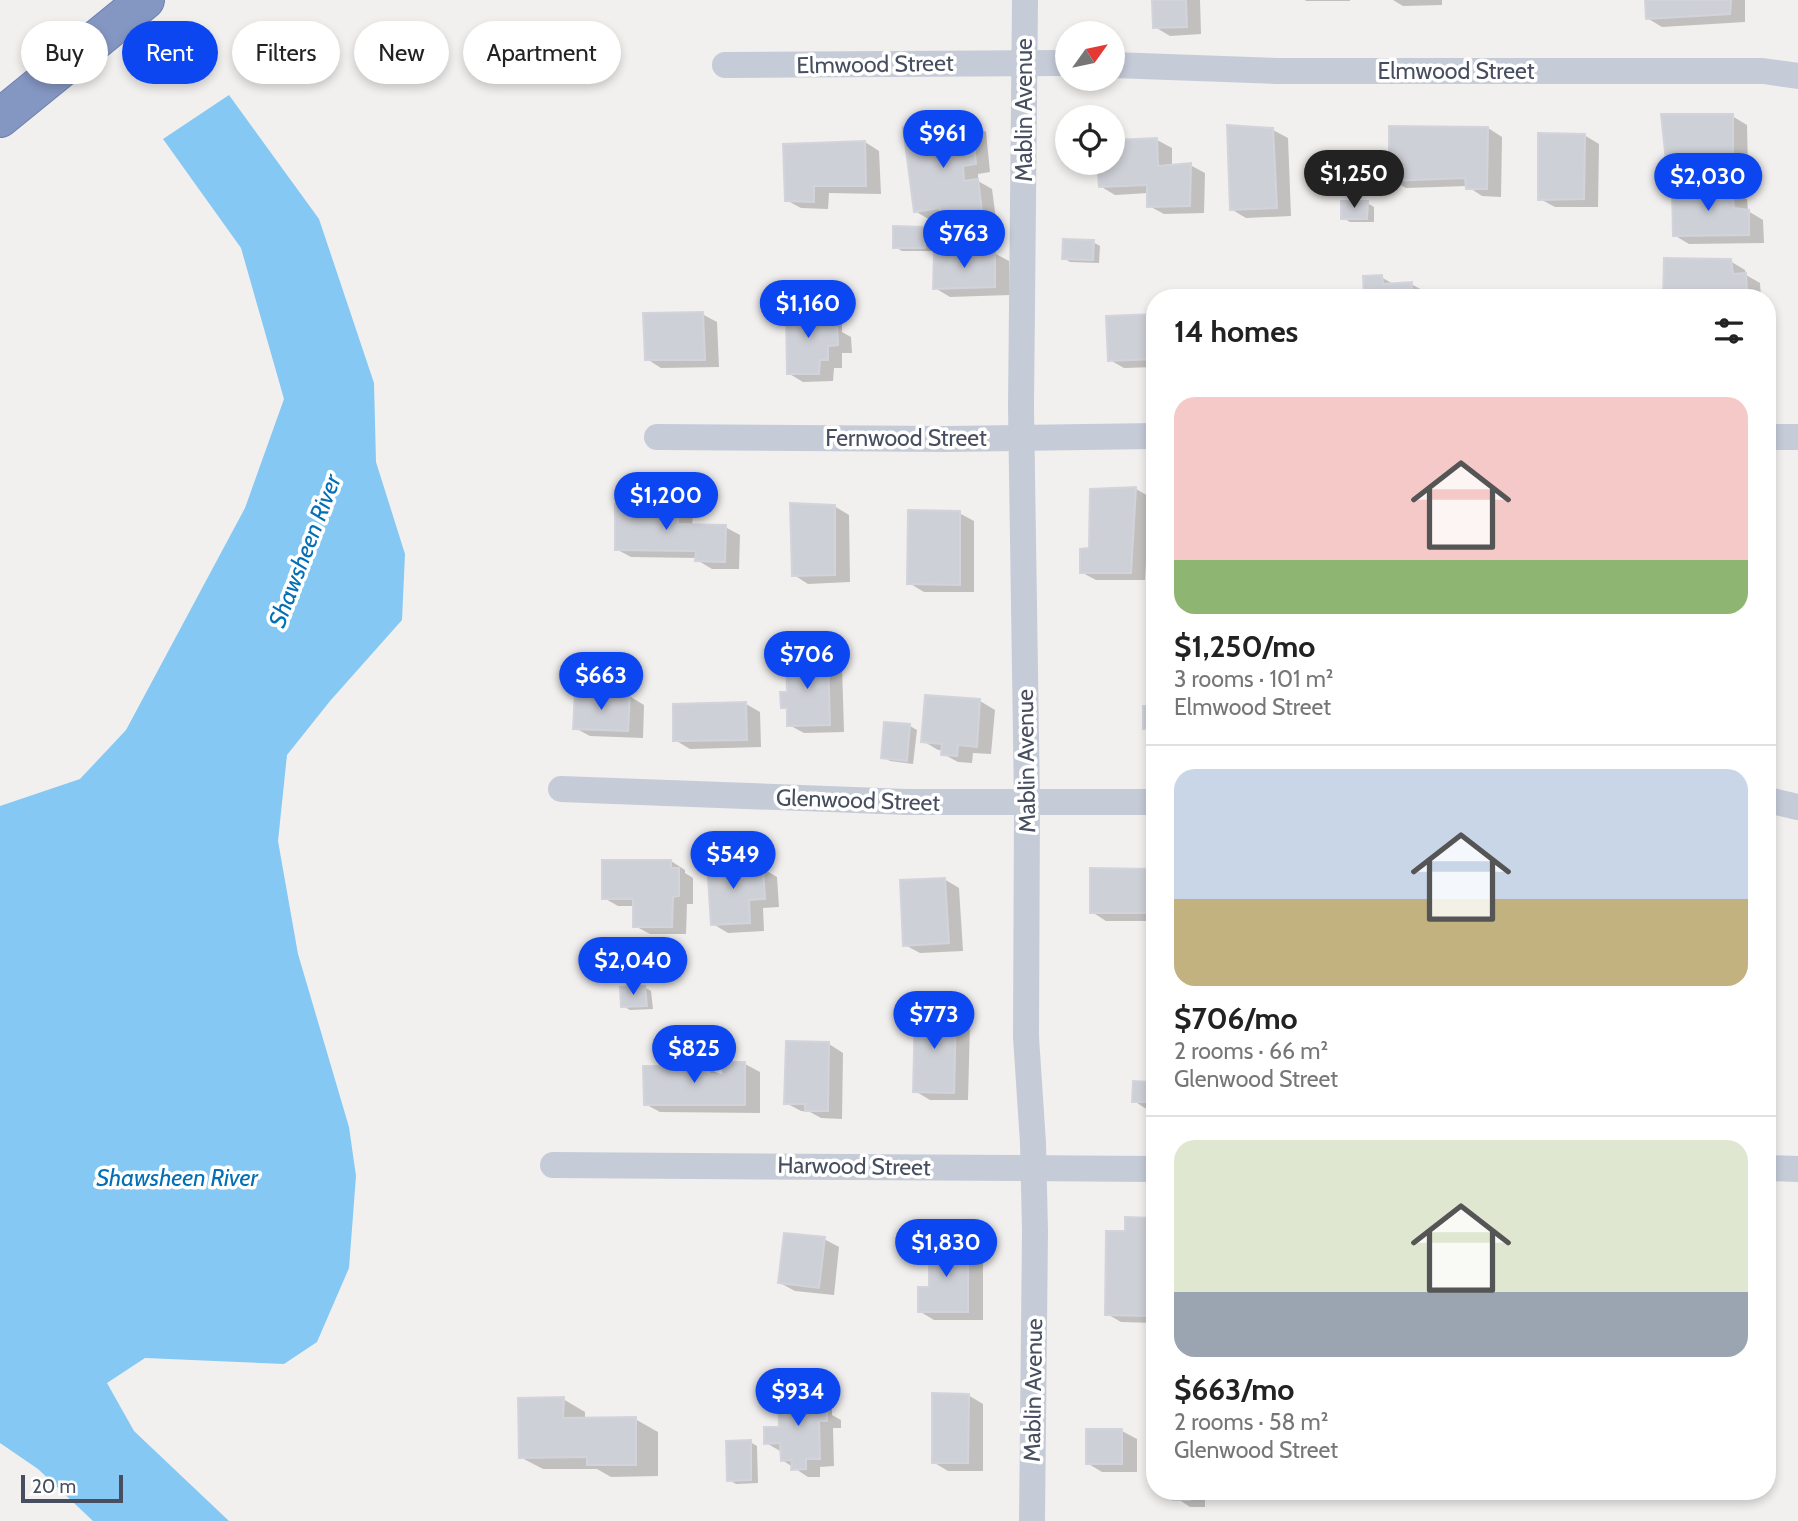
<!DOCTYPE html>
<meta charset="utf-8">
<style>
:root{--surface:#fff;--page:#f6f6f6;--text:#222;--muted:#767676;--line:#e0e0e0;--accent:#0b46f0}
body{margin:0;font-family:Cabin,sans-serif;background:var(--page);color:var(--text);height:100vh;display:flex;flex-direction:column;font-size:26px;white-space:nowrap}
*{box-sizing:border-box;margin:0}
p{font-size:23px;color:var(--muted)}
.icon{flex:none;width:38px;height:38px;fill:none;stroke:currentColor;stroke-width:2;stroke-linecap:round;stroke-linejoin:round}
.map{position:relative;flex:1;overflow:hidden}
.side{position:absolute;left:1146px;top:289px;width:630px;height:1211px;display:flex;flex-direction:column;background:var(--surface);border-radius:28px;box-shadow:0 4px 10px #0003}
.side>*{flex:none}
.banner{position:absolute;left:21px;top:21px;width:665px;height:63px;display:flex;gap:14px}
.needle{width:46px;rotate:57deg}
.buttons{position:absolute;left:1055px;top:21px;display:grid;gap:14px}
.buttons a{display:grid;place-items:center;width:70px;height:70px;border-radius:50%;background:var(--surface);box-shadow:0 4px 10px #0003;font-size:35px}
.scale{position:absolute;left:21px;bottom:18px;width:102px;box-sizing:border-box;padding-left:7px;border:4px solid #464e5f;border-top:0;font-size:19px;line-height:24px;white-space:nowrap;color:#464e5f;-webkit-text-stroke:5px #fff;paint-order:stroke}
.price{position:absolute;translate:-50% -60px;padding:0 16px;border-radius:24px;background:var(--accent);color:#fff;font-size:23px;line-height:46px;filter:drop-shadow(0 2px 4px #0008)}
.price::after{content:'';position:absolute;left:50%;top:42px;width:21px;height:16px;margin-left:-10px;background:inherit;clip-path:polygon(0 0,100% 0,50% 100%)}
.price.active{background:#222;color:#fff}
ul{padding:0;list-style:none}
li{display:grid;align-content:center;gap:14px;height:371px;padding:0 28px}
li+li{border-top:2px solid var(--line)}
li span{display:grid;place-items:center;height:217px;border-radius:21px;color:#555}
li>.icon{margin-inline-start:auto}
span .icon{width:126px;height:126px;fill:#fffc;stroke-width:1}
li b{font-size:30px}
h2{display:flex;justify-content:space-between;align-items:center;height:84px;padding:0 28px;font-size:30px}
.pill{padding:0 24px;border-radius:32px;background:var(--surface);box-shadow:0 4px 10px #0003;font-size:24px;line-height:63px}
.pill.active{background:var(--accent);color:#fff}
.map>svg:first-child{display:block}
.water{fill:#85c8f3}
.shadow{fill:#0003}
.building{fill:#ced0d7;stroke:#d3d4db;stroke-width:2}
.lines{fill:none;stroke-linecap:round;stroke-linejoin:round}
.motorway-casing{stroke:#6f81ae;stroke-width:40}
.minor{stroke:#c5ccd8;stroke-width:26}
.motorway{stroke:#8496c2;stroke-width:38}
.labels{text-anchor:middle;stroke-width:7;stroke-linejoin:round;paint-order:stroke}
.street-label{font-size:23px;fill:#464e5f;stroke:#fff}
.water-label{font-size:24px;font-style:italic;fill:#026fb6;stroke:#fff}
</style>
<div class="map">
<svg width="1798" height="1521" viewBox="0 0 1798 1521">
<rect width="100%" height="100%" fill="#f2f0ef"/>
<polygon class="water" points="229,95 319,219 374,383 376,462 405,554 402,620 330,701 287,755 278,841 298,954 349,1127 356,1176 349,1268 317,1342 284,1364 145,1358 107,1383 134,1431 229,1521 93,1521 38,1469 0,1443 0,806 80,779 126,730 245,508 284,399 241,248 163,139"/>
<g class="shadow">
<polygon points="1154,0 1200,0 1201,34 1170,36 1155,27"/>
<polygon points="1305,0 1350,0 1350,1 1306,1"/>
<polygon points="1393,0 1442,0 1442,5 1403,6"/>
<polygon points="1647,0 1745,0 1745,22 1662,27 1647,18"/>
<polygon points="1732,116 1747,125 1748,170 1683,178 1668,169"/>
<polygon points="971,123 986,132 990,172 978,174 978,181 992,189 997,227 958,232 943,223 943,218 930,220 915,211"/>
<polygon points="1488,128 1502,137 1501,197 1482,196 1467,186 1406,188 1391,180"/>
<polygon points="1273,130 1288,138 1291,216 1246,218 1231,209"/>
<polygon points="1584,135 1599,144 1598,207 1555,207 1540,199"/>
<polygon points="1157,140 1172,148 1172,167 1190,165 1205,173 1204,213 1164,214 1149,206 1149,193 1115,195 1100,186 1099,163 1113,163 1113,141"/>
<polygon points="865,142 879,151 881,194 829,193 828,209 801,208 786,200"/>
<polygon points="1732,190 1747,199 1748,211 1763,220 1764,243 1689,244 1674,235"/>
<polygon points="1367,203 1374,207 1374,222 1350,222 1343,218"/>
<polygon points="924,228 931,232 931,251 902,251 895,247"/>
<polygon points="1093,242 1100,246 1099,263 1070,262 1064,258"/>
<polygon points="994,253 1009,261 1010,295 950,297 935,288"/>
<polygon points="1730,261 1745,270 1746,275 1760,283 1761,298 1665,298"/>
<polygon points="1381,277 1395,285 1411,284 1426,292 1426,298 1366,298"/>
<polygon points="827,312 842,321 842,332 851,337 852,353 842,353 842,368 834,368 833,381 803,382 788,373"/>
<polygon points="702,314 717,322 719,367 661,368 647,359"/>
<polygon points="1155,315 1155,367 1124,368 1110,360"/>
<polygon points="1136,489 1150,497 1145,580 1096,580 1081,572 1091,549"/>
<polygon points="678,506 693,514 692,526 725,527 740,535 739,569 712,569 697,560 697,558 631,557 616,549"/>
<polygon points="834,506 849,515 850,582 808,584 794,575"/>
<polygon points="959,513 974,521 974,592 924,592 909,583"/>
<polygon points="828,657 842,666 844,732 804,733 789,725 789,711 782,707 788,694"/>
<polygon points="629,696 644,705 643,738 590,736 575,728"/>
<polygon points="980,701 995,710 991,754 973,753 972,763 958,762 943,754 943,750 938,750 923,741"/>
<polygon points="746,704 760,712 761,747 690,749 675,740"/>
<polygon points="886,724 910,726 917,730 913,764 890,761 883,757"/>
<polygon points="671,861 685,870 685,873 693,878 693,904 687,904 686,934 650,934 635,926 635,906 618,906 604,898"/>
<polygon points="740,862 752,869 762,868 777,877 779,907 763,908 764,931 728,933 713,924"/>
<polygon points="1155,870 1155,921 1106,921 1092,912"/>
<polygon points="944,879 959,888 963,951 920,953 905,945"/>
<polygon points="644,987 651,991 653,1009 630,1010 623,1006"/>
<polygon points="955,1013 970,1022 968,1100 930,1100 915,1091"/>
<polygon points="829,1044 843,1053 842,1119 821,1118 810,1112 801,1111 786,1103"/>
<polygon points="745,1064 760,1072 760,1113 660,1112 645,1104 708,1068 725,1077"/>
<polygon points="1155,1084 1155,1110 1148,1110 1134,1101"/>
<polygon points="1151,1220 1155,1222 1155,1323 1121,1322 1107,1314 1127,1233"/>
<polygon points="824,1239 839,1247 834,1295 795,1291 780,1283"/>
<polygon points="968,1243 983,1252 983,1320 934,1320 919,1311 931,1289"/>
<polygon points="817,1392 832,1400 832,1415 841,1420 841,1428 833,1428 834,1466 820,1467 820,1477 808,1477 782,1460 782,1452 766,1443"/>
<polygon points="968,1395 983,1404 983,1471 948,1471 933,1462"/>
<polygon points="563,1399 585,1412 585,1419 635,1419 658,1432 658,1476 611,1477 597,1469 543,1469 520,1457"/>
<polygon points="1122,1431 1137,1439 1137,1472 1102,1472 1087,1463"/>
<polygon points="750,1442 757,1446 758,1483 736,1484 729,1480"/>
<polygon points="1166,1491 1219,1491 1218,1498 1205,1498 1205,1507 1190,1507"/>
<polygon points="1532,1491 1600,1491 1600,1496 1542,1497"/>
<polygon points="1643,1491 1736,1491 1736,1498 1656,1499"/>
</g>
<g class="building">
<polygon points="1152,0 1186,0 1187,27 1153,28"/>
<polygon points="1645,0 1731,0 1730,14 1646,19"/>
<polygon points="1661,114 1733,114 1733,163 1667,171"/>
<polygon points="972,121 976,164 963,166 964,181 978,179 983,219 941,224 940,208 914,212 903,127"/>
<polygon points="1227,125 1273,128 1277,208 1230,210"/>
<polygon points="1389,126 1488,127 1487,189 1466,189 1465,178 1389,181"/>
<polygon points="1538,133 1585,134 1584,199 1538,200"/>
<polygon points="1157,138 1158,166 1191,163 1190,206 1147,207 1147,185 1099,187 1097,163 1113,163 1113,140"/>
<polygon points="865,141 866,186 814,186 814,202 785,201 783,144"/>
<polygon points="1732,188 1734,208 1749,210 1749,235 1673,236 1672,189"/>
<polygon points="1341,201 1368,201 1367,219 1341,219"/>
<polygon points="893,226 925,227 925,248 893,248"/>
<polygon points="1063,239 1094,240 1093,260 1062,259"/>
<polygon points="995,251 995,287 933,289 934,252"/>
<polygon points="1664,258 1731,259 1733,274 1746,273 1747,292 1733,294 1733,298 1663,298"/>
<polygon points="1382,275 1383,284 1412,282 1411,298 1364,298 1363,276"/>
<polygon points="786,310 827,310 828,327 837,327 838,345 828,346 828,360 820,360 819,374 787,374"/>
<polygon points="703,312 705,360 645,360 643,313"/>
<polygon points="1155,314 1155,359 1108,361 1106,316"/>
<polygon points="1136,487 1131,573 1080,573 1080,549 1089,548 1090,489"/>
<polygon points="790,503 835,505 835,575 792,576"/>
<polygon points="615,504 678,504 678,524 726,525 725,562 695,561 696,551 615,550"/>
<polygon points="908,510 960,511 960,585 907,584"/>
<polygon points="786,656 828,656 830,725 787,726 787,708 781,708 780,692 787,692"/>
<polygon points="575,692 630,694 628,731 573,729"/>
<polygon points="925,695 980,699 977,747 958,745 957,756 941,755 942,744 921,742"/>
<polygon points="746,702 747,740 673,741 673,704"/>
<polygon points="1143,706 1155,706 1155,764 1151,764 1151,729 1143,729"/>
<polygon points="884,722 910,724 907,761 881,758"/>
<polygon points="602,860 671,860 671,868 679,868 679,896 673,897 672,927 633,927 633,899 602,899"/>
<polygon points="740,860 740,868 763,866 765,899 749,900 750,923 711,925 707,863"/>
<polygon points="1090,868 1155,869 1155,913 1090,913"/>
<polygon points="945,878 949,943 903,946 900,880"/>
<polygon points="645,986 647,1006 621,1007 620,987"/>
<polygon points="915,1010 956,1011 954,1093 913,1092"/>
<polygon points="786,1041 829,1042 828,1111 805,1111 805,1104 784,1104"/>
<polygon points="1155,1047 1155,1102 1132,1102 1133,1081 1154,1082"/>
<polygon points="723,1062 745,1062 745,1105 644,1105 643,1066 709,1066 709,1074 723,1075"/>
<polygon points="1125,1217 1152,1218 1150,1316 1105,1315 1106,1231 1125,1231"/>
<polygon points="784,1233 825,1237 819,1288 778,1283"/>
<polygon points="968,1241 968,1312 918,1312 918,1287 929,1287 929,1242"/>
<polygon points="817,1390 818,1410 827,1409 827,1421 819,1421 820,1459 806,1459 806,1469 791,1470 792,1460 781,1461 780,1443 764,1444 764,1427 779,1427 778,1392"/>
<polygon points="932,1393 969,1394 968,1463 932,1463"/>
<polygon points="564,1397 563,1418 636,1417 636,1465 587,1465 587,1457 519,1458 518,1398"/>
<rect x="1086" y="1429" width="36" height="35"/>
<polygon points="751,1440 751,1480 727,1481 726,1441"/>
<polygon points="1174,1491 1191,1491 1190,1500 1173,1500"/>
</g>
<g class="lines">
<defs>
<polyline id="motorway" points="0,118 145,0"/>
</defs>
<use href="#motorway" class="motorway-casing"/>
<g class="minor">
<polyline points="1025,0 1021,407 1027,803 1026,1037 1033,1143 1035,1231 1032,1521"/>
<polyline points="725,65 1068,63"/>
<polyline points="1113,65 1276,71 1763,71 1798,76"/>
<polyline points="657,437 946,439 1155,436"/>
<polyline points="1768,437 1798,437"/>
<polyline points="561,789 907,802 1155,802"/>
<polyline points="1768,800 1798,807"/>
<polyline points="553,1165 1155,1169"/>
<polyline points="1768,1168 1798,1169"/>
</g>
<use href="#motorway" class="motorway"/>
</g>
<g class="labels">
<g class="street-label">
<text transform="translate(875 64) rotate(-1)" y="8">Elmwood Street</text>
<text x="1456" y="79">Elmwood Street</text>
<text transform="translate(1024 110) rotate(-90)" y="8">Mablin Avenue</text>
<text x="906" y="446">Fernwood Street</text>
<text transform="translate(1026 761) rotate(-91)" y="8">Mablin Avenue</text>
<text transform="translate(858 800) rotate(2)" y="8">Glenwood Street</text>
<text transform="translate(854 1166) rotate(1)" y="8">Harwood Street</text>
<text transform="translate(1033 1390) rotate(-89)" y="8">Mablin Avenue</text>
</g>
<g class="water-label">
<text transform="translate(305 551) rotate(-69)" y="8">Shawsheen River</text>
<text x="177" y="1186">Shawsheen River</text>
</g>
</g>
</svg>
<div class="buttons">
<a><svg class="needle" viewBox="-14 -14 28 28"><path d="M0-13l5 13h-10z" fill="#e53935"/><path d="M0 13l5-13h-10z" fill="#767676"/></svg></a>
<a><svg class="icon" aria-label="locate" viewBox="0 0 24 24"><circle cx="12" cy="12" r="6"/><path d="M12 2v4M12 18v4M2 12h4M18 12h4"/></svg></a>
</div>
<div class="scale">20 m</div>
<b class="price" style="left:943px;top:170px">$961</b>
<b class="price active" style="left:1354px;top:210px">$1,250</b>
<b class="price" style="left:1708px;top:213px">$2,030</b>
<b class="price" style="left:964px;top:270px">$763</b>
<b class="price" style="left:808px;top:340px">$1,160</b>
<b class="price" style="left:666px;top:532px">$1,200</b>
<b class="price" style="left:807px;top:691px">$706</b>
<b class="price" style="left:601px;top:712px">$663</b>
<b class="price" style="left:733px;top:891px">$549</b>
<b class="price" style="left:633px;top:997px">$2,040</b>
<b class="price" style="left:934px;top:1051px">$773</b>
<b class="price" style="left:694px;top:1085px">$825</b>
<b class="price" style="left:946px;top:1279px">$1,830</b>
<b class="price" style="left:798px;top:1428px">$934</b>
<div class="banner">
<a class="pill">Buy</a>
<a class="pill active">Rent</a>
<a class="pill">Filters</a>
<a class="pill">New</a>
<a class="pill">Apartment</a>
</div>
<section class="side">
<h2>14 homes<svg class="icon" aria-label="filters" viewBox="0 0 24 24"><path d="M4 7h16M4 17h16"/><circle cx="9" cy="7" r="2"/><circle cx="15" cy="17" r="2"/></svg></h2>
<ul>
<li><span style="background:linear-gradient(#f6c9c9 75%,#8fb573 0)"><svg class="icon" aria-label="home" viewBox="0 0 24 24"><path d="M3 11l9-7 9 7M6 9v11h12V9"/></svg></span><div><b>$1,250/mo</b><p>3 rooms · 101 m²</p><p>Elmwood Street</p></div></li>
<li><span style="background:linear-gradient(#c9d6e8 60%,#c2b280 0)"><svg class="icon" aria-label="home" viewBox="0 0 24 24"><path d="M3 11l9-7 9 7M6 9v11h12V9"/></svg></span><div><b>$706/mo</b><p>2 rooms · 66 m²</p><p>Glenwood Street</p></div></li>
<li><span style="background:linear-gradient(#dfe7d0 70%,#9aa5b1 0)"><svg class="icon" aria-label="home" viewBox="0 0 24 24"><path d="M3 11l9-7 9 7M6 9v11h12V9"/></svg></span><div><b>$663/mo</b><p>2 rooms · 58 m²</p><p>Glenwood Street</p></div></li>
</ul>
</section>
</div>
